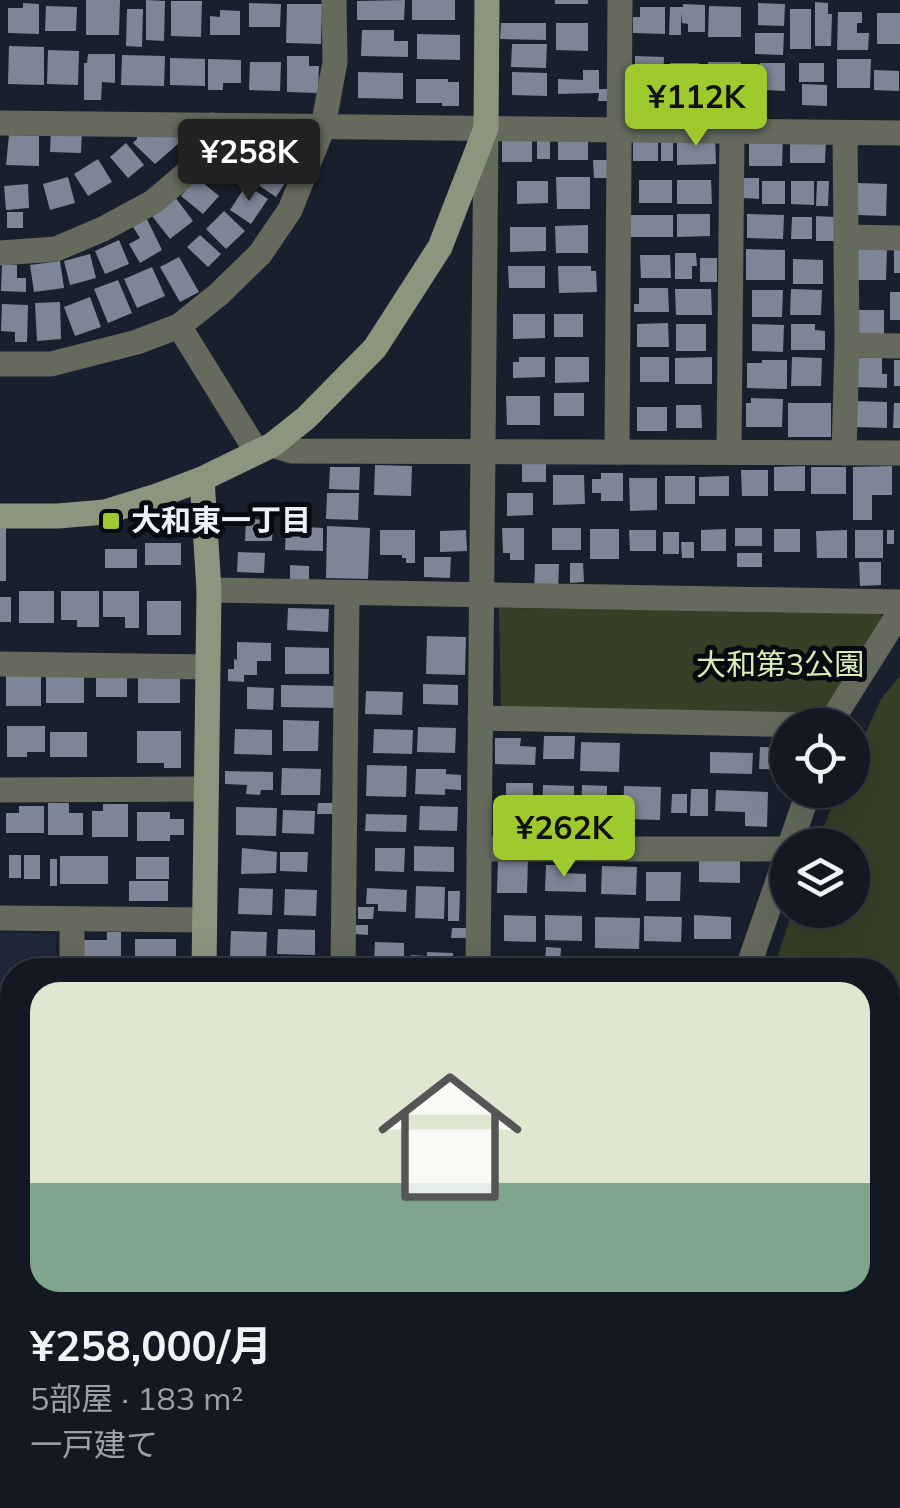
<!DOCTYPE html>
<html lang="ja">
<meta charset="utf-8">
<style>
:root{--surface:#131822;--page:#1c212a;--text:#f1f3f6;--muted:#9da0a5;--line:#323740;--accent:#9fca2d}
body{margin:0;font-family:Mulish,"Noto Sans JP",sans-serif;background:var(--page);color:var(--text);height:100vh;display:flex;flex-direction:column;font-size:38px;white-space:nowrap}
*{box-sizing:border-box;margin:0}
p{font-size:32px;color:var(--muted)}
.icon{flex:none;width:55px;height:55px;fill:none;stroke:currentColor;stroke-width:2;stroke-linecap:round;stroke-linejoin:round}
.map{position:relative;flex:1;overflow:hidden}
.details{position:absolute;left:0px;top:958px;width:900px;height:552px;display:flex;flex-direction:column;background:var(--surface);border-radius:40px 40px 0 0;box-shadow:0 10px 40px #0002,0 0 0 2px var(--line)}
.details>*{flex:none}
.buttons{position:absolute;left:770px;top:708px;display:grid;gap:20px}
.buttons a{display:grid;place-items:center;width:100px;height:100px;border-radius:50%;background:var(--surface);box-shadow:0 10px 40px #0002,0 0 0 2px var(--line);font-size:50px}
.price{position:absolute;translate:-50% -85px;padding:0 22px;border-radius:10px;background:var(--accent);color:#111;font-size:32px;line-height:65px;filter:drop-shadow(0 2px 5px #0008)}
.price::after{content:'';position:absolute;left:50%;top:60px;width:30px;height:22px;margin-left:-15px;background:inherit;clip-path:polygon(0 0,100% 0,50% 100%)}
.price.selected{background:#222;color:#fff}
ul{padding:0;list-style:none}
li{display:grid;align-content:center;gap:20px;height:530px;padding:0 30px}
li+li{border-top:2px solid var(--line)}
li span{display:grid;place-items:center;height:310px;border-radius:30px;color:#555}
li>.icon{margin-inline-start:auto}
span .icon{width:180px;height:180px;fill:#fffc;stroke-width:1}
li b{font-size:42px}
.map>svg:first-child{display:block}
.built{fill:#1e283a}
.green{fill:#373f27}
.building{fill:#7d8596}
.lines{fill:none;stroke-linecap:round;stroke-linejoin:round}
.street{stroke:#656a5d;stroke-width:25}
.secondary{stroke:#8d957f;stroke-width:25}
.poi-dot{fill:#9fca2d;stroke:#070a10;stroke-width:4}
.labels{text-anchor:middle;stroke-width:10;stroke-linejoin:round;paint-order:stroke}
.poi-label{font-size:30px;font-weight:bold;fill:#ebf0fa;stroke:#070a10;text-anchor:start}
.park-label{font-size:30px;fill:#d9eeb5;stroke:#070a10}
</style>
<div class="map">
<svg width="900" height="1508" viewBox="0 0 900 1508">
<rect width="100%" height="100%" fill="#19202d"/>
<polygon class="built" points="0,932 56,935 56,970 12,970 12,1434 0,1434"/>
<g class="green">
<polygon points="499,608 879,613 884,619 881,626 818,719 501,712"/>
<polygon points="900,676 900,1508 675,1508 676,1498 888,1498 888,970 773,970 793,910 852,910 852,845 816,845 839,790 852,790 853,761 881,699"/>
</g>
<g class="building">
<polygon points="86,0 120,0 119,35 86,35"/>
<polygon points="146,0 165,1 164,41 146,40"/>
<polygon points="405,0 404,20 357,20 357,1"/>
<rect x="412" y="0" width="43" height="20"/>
<rect x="555" y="0" width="33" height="4"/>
<polygon points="171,1 202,1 201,37 171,36"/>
<polygon points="815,2 828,3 828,14 832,14 831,46 815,46"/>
<polygon points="23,3 39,4 39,34 8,33 8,8 23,8"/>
<polygon points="249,3 281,4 280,27 249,27"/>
<polygon points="758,3 785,4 784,26 758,25"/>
<polygon points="287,4 322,4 321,44 286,43"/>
<polygon points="683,4 705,5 705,32 688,32 688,24 682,23 681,13 681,35 669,35 670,7 683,7"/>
<polygon points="46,6 77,7 76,31 45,31"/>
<polygon points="709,6 741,7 741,37 708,37"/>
<polygon points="640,7 665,7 665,34 633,33 633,17 640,17"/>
<polygon points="127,9 143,9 142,47 126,46"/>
<rect x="790" y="9" width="21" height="40"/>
<polygon points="220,10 240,11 240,35 210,35 210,16 220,17"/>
<polygon points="838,12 862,12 862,23 857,23 857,33 869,33 868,50 837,50"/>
<rect x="877" y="13" width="23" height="31"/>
<polygon points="501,23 546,23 546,40 500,39"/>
<polygon points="556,23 588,23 588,51 556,50"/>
<polygon points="362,30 394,30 394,41 408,41 408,57 361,56"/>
<polygon points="755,33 784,33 783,55 755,54"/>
<polygon points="417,34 460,35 460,60 417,59"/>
<polygon points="512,44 547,44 546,68 511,67"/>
<polygon points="9,46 44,47 44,85 8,84"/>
<polygon points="48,50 79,51 78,85 47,84"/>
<polygon points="88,54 115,54 115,83 102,82 101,100 84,100 84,63 87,63"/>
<polygon points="122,55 165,56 164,86 121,85"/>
<polygon points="287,56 309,56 309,66 319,66 318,93 287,92"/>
<polygon points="635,56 664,57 663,79 635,78"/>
<polygon points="170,58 205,59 205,86 170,85"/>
<polygon points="208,59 241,60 241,83 223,83 223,90 208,90"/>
<polygon points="837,59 871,59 870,88 837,88"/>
<polygon points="250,62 281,62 280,91 249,90"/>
<polygon points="708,62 741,62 741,90 708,89"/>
<polygon points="670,63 699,63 699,89 688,88 688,91 670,91"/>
<polygon points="760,63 785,63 785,91 760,90"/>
<rect x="799" y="63" width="25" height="19"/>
<polygon points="583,70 599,70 599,89 607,89 607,101 598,101 599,93 558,94 558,79 583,80"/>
<polygon points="874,70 899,71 899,91 874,90"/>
<polygon points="358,72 403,73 403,99 358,98"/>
<polygon points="512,72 547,73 547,96 512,95"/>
<polygon points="416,79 448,79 448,82 459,82 459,106 442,106 442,103 416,103"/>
<polygon points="802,84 827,85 827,106 802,105"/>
<polygon points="631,87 656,88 656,105 631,105"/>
<polygon points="51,130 82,130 81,153 50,152"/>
<polygon points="137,131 186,137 155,164 133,143 137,139"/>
<polygon points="279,131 302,145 284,173 261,158"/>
<polygon points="214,133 244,133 245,164 215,165"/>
<rect x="633" y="134" width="25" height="27"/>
<polygon points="677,134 715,134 716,164 677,165"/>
<polygon points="9,135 39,136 39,166 6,165"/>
<polygon points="749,135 783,135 782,166 749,166"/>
<rect x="661" y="137" width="12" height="24"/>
<rect x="537" y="138" width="13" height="21"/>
<polygon points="790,138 826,138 825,163 790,163"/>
<rect x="502" y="139" width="30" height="23"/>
<rect x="558" y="139" width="30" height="21"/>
<polygon points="126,143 144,165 128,178 110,157"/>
<polygon points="98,159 112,182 88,196 74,174"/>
<polygon points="256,160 287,180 276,197 245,176"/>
<polygon points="593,160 607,160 607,178 594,178"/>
<polygon points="68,177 75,203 50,210 43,184"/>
<polygon points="196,177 219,196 203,214 181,196"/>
<polygon points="556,177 590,177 590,209 557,209"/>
<polygon points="743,178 759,178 759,199 743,198"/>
<rect x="639" y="180" width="33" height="23"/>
<polygon points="677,180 711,180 712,204 677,204"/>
<polygon points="517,181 548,181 548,203 517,204"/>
<rect x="762" y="181" width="23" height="23"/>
<polygon points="791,181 814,181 814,205 791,204"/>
<polygon points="817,181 829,181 828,206 816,206"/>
<polygon points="858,183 887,184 886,216 857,215"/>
<polygon points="28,184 29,208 6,210 4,186"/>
<polygon points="246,185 268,199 251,224 230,210"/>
<polygon points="175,197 193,221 170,239 152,216"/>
<polygon points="224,211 245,231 226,249 206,229"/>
<rect x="7" y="212" width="16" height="16"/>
<polygon points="677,214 710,214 710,236 677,237"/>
<polygon points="747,214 784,215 783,239 747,238"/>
<rect x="631" y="215" width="42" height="22"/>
<polygon points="816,216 834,217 834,241 816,241"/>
<polygon points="792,217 812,217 812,239 791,239"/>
<polygon points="147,219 162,250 140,263 129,244 140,238 133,227"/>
<polygon points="588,225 588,253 556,253 555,226"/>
<polygon points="510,227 546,227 546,251 510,252"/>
<polygon points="200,235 221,254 208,267 187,247"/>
<polygon points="119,240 129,264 105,274 95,251"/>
<rect x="894" y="246" width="6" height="27"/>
<polygon points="858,247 887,248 886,280 858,280"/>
<polygon points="746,249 785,250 785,280 746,280"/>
<polygon points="675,253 696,253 697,266 692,266 692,279 675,279"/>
<polygon points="90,254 96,278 70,285 64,261"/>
<polygon points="640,255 670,255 671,278 641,278"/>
<polygon points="179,257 199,292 180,302 160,267"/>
<rect x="700" y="258" width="17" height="24"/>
<polygon points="793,259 823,260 823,284 793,284"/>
<polygon points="60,261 64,288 34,292 30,265"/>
<polygon points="2,264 17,265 17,278 26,278 26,292 1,291"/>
<polygon points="508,266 545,266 545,288 509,288"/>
<polygon points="558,266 591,266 591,271 596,271 597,292 559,293"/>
<polygon points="152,267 165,296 137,308 124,279"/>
<polygon points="118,280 132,313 108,323 94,289"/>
<polygon points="639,288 668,288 669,312 634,312 634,304 639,304"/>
<polygon points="675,289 711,289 712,315 676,315"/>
<polygon points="791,289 822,290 821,315 790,315"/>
<polygon points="752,290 783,290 782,317 752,317"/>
<rect x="890" y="292" width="10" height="28"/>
<polygon points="90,297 101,327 75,336 64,307"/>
<polygon points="60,302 61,339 37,341 35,303"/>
<polygon points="2,304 28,305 27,342 15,342 15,332 1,331"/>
<rect x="857" y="310" width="27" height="25"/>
<polygon points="513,314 545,314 545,338 513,339"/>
<rect x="554" y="314" width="29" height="23"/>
<polygon points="668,323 669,347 637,347 637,324"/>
<rect x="676" y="324" width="30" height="27"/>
<polygon points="752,324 784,325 783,352 752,351"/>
<polygon points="791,324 815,324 815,330 825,331 825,350 791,350"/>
<polygon points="519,357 545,357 545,377 513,378 513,362 519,362"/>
<polygon points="555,357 589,357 589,382 555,383"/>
<rect x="640" y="357" width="29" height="25"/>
<polygon points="712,357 712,384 675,384 675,358"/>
<polygon points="792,357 822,358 821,386 791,386"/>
<polygon points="855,358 882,358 882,374 887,374 887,388 854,387"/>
<polygon points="762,360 787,360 787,389 747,388 747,363 762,363"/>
<rect x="894" y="360" width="6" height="26"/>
<rect x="554" y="393" width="30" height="23"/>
<polygon points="506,396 540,396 540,425 507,425"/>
<polygon points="751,398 783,399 782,427 746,427 746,403 751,403"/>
<polygon points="854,401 887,402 887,428 854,427"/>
<rect x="788" y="403" width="43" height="34"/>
<polygon points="894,403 900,403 900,428 893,428"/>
<polygon points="676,405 701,405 702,428 676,428"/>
<rect x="637" y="407" width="30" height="24"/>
<rect x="522" y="464" width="24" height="18"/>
<polygon points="375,465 412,466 411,496 374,495"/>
<polygon points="805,466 805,491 774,491 774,467"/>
<polygon points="892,466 892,495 872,495 872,520 853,520 853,467"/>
<polygon points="330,467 360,467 359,490 329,489"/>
<rect x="811" y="467" width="35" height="27"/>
<polygon points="741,470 768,470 768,496 742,496"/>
<polygon points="601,473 623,473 623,501 601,501 601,493 592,493 592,479 601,479"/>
<polygon points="553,475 584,475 585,504 553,505"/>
<rect x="665" y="476" width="30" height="28"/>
<polygon points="729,476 729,496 699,496 699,477"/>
<polygon points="629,478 657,478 657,510 630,511"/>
<polygon points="327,493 359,493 358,520 326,519"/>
<polygon points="507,493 533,493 533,515 507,516"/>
<polygon points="246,519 273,520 272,541 245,541"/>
<polygon points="286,526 323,528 323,551 285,550"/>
<polygon points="327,526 370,528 368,579 326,578"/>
<rect x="0" y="528" width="6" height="53"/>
<polygon points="502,528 524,528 524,560 510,560 510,553 503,553"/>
<rect x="552" y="528" width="29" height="22"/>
<rect x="735" y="528" width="27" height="18"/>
<rect x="590" y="529" width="29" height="30"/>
<polygon points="726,529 726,551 701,551 701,530"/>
<rect x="774" y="529" width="26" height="23"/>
<polygon points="380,530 415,530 415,563 406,563 406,558 402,558 402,555 380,555"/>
<polygon points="466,530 467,551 440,552 440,531"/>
<polygon points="629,530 656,530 656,551 630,551"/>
<polygon points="847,530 847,558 817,558 816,531"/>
<rect x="855" y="530" width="28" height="28"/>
<rect x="887" y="530" width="7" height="14"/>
<rect x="663" y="532" width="16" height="22"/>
<polygon points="681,542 694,542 694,558 682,558"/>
<rect x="145" y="543" width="36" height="22"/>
<rect x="105" y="549" width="32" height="19"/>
<polygon points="238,552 265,553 264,573 237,572"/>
<rect x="737" y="553" width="25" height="14"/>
<polygon points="424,557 451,557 450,578 424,577"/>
<polygon points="859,562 881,562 881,585 860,586"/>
<polygon points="570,563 583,563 584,582 570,583"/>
<polygon points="535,564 559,564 558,593 534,592"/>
<polygon points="290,565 309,566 309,581 290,581"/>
<rect x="19" y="591" width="35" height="32"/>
<polygon points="61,591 99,591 99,627 77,627 77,620 61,620"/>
<polygon points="103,591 139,591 139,628 125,628 125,617 103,617"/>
<rect x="0" y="597" width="11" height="25"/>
<rect x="147" y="601" width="34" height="34"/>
<polygon points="288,608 329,609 328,632 287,630"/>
<polygon points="427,636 466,637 465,675 426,674"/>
<polygon points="237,642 271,643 271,661 257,661 257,675 244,675 244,682 228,681 228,669 234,669 234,659 237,660"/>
<polygon points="285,647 329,648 329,674 285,674"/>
<rect x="6" y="675" width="35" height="31"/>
<rect x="46" y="676" width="38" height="27"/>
<rect x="96" y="678" width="31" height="19"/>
<rect x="138" y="678" width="42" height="25"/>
<polygon points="423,684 458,685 458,705 423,704"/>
<polygon points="281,685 336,686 336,708 281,707"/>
<polygon points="247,687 274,688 273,710 247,709"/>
<polygon points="366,691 403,692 402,715 365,714"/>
<polygon points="283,720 319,721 318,751 283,751"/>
<polygon points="7,726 45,726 45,752 27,752 27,757 7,757"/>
<polygon points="418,727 456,728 455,753 417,752"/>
<polygon points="235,729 272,730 272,755 234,754"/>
<polygon points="374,729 413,730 412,754 373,753"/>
<polygon points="137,731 181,731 181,768 164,768 164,763 137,763"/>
<rect x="50" y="732" width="37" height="25"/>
<polygon points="544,736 575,736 574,759 543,759"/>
<polygon points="495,738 521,738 520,746 536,747 535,765 495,764"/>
<polygon points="784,740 788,741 788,770 759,769 760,747 784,748"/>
<polygon points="581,742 620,743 619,772 580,771"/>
<polygon points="710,752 753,753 752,774 710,773"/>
<polygon points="367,765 407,766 406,797 366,796"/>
<polygon points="282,768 321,769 320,795 281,795"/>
<polygon points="416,769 446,769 446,774 461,775 461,790 445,789 445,795 415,794"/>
<polygon points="225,771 273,772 273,790 261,790 260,795 246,794 247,785 225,784"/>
<rect x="506" y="783" width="27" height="25"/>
<polygon points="543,785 574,786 574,816 542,815"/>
<polygon points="582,785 607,786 607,810 599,809 598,822 586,822 586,809 581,809"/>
<polygon points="624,786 661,787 660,820 623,819"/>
<polygon points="691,789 708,789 708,816 690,816"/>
<polygon points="716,790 768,792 767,827 745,826 745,812 715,811"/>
<polygon points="672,794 687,794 687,813 671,813"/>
<polygon points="48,803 69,803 69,813 83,813 83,835 48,835"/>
<polygon points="318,803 333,803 333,814 317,814"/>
<polygon points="103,804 128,804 128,837 92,837 92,811 103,811"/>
<polygon points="19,806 44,806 44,833 6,833 6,813 19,813"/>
<polygon points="420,806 458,807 457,831 419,830"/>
<polygon points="236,807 277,808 276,836 236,835"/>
<polygon points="283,810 315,811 314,834 282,833"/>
<polygon points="137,812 170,812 170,819 184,819 184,835 170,835 170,841 137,841"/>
<polygon points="366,814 407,815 406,832 365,831"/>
<polygon points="414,846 454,847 454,872 414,871"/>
<polygon points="242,848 277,852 276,873 241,874"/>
<polygon points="375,848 405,848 404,872 375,871"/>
<polygon points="280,852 308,852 307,872 280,871"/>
<rect x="9" y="855" width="12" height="23"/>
<rect x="24" y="855" width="16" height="24"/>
<rect x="60" y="856" width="48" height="28"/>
<rect x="136" y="857" width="33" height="22"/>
<polygon points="699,858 740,859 740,883 699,882"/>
<rect x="50" y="859" width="7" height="27"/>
<polygon points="498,859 528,859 527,893 497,893"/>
<polygon points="546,865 563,865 563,873 586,874 586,892 545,891"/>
<polygon points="602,866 637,867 636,895 601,894"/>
<polygon points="646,872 681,872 680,901 646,901"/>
<rect x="129" y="881" width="39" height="20"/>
<polygon points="416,886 445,887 444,919 415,918"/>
<polygon points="239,888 273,889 272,915 238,914"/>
<polygon points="367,888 407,890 406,912 378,911 378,904 366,904"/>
<polygon points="285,889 317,890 316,916 284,915"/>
<polygon points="448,891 460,891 459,921 448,921"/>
<polygon points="358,907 374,907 373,919 358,919"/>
<polygon points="504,915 536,916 536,942 504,941"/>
<polygon points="545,915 582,916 582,941 545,940"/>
<polygon points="694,915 731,917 731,939 694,939"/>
<polygon points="644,916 682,917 681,942 644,941"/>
<polygon points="595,917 640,918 639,949 595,948"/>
<polygon points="355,925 368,925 368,935 355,934"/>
<polygon points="452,928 467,928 467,938 451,938"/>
<polygon points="278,929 315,930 315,955 277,954"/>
<polygon points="231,931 267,932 266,957 230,956"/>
<polygon points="107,932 121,932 121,960 82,960 82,940 107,940"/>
<rect x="135" y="939" width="41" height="28"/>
<polygon points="375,942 404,943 404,961 374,961"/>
<polygon points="546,947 561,948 560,965 545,965"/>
<polygon points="427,952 453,953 453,967 431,966 431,970 410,970 411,955 427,956"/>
<rect x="1" y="1474" width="11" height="21"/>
<polygon points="71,1498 122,1498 122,1502 88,1502 88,1508 71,1508"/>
<rect x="128" y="1498" width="40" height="7"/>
<rect x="220" y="1498" width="39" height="9"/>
<rect x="297" y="1502" width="25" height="6"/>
</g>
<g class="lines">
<g class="street">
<polyline points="0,123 900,133"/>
<polyline points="845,133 846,237 900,238"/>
<polyline points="846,237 847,345"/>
<polyline points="0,253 56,249 103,229 153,202 187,173 211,125"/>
<polyline points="179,326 257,452"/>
<polyline points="0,364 51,364 137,342 179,326 219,294 260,254 290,210 323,127 335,62 334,0"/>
<polyline points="272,445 292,451 900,453"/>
<polyline points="617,452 620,0"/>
<polyline points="729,452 732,132"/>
<polyline points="844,453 847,345 900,346"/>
<polyline points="209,590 900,602"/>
<polyline points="0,664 207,667"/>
<polyline points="480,718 813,725"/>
<polyline points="831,725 834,717 900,612"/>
<polyline points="0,790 206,789"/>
<polyline points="790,845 809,790"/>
<polyline points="479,849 788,849"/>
<polyline points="0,918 204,920"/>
<polyline points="72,970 72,919"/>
<polyline points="343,970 347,593"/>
<polyline points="478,970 486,133"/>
<polyline points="747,970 788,852"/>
<polyline points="0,1455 12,1455"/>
<polyline points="64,1508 65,1498"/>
<polyline points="281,1508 281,1498"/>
</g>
<g class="secondary">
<polyline points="202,479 209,590 204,970"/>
<polyline points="0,516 58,516 105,512 157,496 202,479 272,445 306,418 375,348 440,247 486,128 487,0"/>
<polyline points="197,1508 198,1498"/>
</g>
</g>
<rect class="poi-dot" x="101" y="511" width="20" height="20" rx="5"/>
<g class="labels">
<g class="poi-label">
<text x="131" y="531">大和東一丁目</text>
</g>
<g class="park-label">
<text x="780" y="675">大和第3公園</text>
</g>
</g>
</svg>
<div class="buttons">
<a><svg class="icon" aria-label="locate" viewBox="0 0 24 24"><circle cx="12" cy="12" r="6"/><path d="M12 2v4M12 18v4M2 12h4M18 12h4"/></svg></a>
<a><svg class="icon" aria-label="layers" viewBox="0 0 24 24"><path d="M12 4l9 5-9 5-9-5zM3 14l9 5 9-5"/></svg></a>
</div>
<b class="price" style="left:696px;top:149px">¥112K</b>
<b class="price selected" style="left:249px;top:204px">¥258K</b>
<b class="price" style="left:564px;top:880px">¥262K</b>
<section class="details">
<ul>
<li><span style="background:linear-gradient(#dfe7d0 65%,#7fa58c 0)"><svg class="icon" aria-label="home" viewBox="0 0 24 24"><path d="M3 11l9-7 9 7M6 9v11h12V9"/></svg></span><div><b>¥258,000/月</b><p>5部屋 · 183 m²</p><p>一戸建て</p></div></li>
</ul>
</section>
</div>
